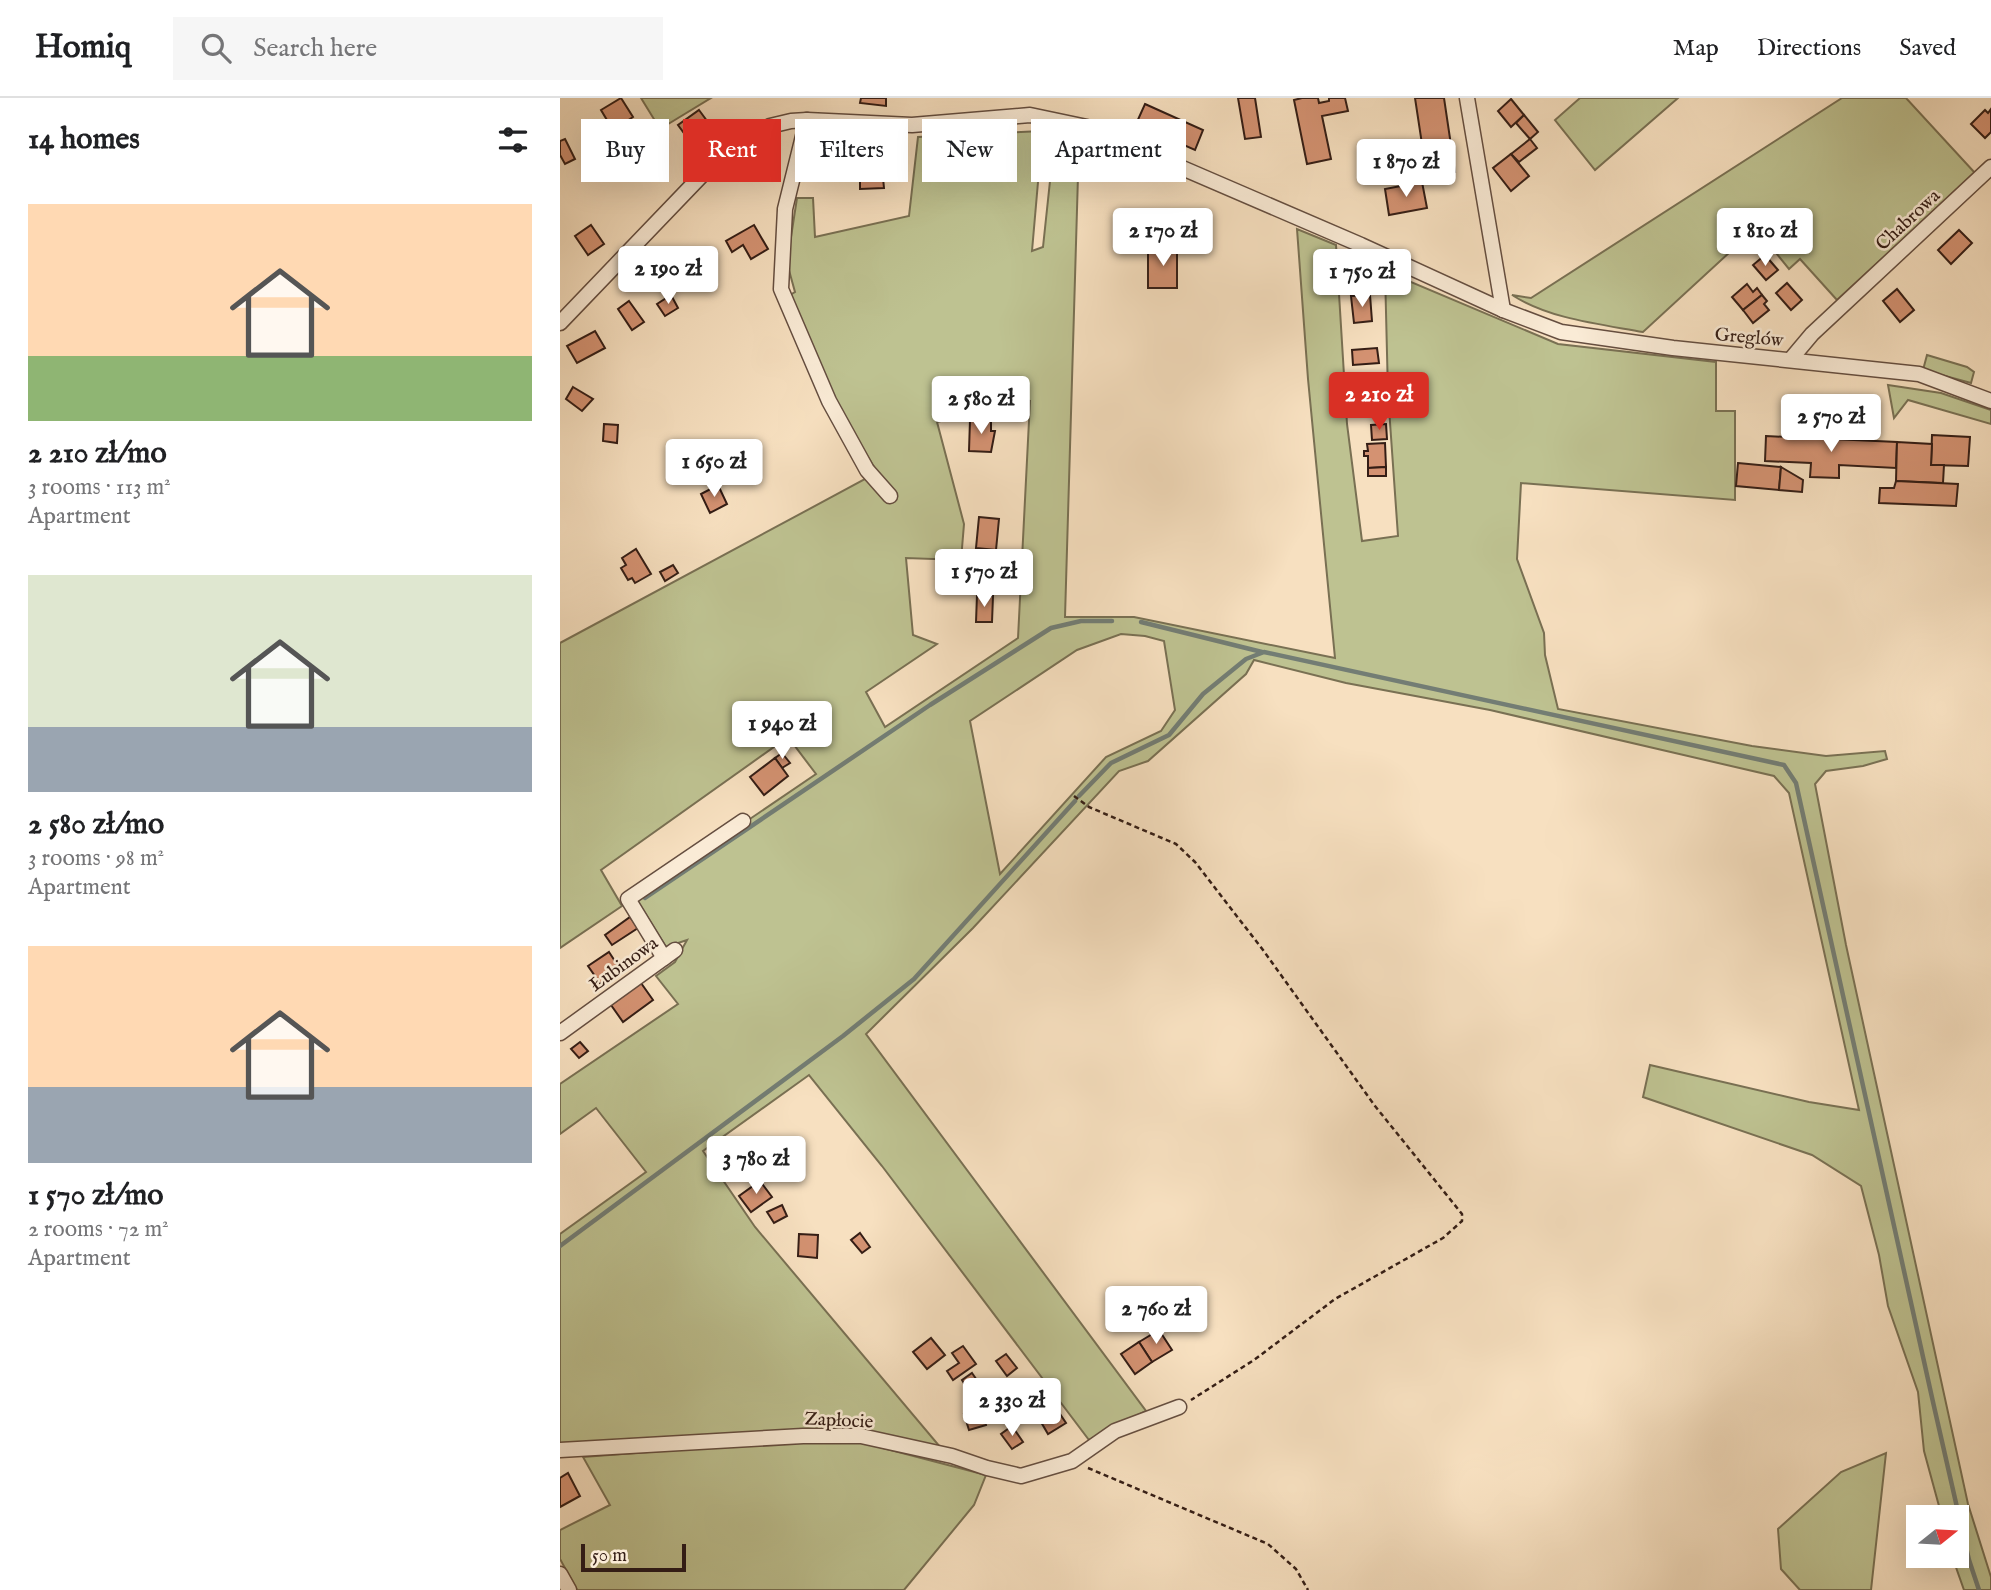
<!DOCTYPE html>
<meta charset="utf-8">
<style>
:root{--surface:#fff;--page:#f6f6f6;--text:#202124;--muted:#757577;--line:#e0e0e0;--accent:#d93025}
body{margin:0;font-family:"IM FELL English",serif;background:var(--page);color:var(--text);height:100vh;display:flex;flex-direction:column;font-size:26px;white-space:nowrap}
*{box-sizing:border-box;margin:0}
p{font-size:23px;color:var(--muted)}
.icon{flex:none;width:38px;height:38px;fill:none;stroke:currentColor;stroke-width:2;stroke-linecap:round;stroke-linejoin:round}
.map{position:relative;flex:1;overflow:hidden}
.drawer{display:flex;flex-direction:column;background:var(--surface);width:560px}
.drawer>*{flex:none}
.guide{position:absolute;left:21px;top:21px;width:665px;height:63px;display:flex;gap:14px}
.needle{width:46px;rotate:72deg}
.tools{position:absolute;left:1346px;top:1407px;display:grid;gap:14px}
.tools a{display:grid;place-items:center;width:63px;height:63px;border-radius:0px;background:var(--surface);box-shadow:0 7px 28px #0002;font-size:35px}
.scale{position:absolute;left:21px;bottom:18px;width:105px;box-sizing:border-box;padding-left:7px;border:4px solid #341d15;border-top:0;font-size:19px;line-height:24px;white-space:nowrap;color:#341d15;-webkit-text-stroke:5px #faebd6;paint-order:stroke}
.price{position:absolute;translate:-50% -60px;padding:0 16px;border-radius:7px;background:#fff;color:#222;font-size:23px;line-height:46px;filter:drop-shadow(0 2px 4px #0008)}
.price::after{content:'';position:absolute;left:50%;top:42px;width:21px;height:16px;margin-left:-10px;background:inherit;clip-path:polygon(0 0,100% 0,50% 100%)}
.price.active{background:var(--accent);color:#fff}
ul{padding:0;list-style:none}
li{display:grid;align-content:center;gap:14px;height:371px;padding:0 28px}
li span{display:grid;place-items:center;height:217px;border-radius:0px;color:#555}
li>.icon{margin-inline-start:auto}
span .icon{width:126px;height:126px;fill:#fffc;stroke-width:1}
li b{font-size:30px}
h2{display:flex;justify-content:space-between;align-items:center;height:84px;padding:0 28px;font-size:30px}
.chip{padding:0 24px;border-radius:0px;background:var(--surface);box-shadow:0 7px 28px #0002;font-size:24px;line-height:63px}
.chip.active{background:var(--accent);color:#fff}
header{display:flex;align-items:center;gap:42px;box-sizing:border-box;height:98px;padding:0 35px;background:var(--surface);border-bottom:2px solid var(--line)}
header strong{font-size:33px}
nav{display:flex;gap:38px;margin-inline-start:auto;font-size:24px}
.search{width:490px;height:63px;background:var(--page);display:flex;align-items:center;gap:18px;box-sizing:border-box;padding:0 24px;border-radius:0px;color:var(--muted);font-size:26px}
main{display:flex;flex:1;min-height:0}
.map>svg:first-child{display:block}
.green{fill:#bec291;stroke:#797053;stroke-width:2;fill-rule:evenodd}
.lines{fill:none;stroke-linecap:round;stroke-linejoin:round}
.stream{stroke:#737d74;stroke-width:4.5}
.building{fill:#d49272;stroke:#341d15;stroke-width:2}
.minor-casing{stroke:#654e40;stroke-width:17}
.path{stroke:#341d15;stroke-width:2.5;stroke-dasharray:5 3.5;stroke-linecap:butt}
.minor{stroke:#faebd6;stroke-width:14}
.labels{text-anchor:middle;stroke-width:5;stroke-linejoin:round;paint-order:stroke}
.street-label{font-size:19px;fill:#341d15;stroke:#faebd6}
</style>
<header>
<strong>Homiq</strong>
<div class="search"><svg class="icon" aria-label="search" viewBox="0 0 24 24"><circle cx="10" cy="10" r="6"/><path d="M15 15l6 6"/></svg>Search here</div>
<nav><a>Map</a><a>Directions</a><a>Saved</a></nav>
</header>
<main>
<section class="drawer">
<h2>14 homes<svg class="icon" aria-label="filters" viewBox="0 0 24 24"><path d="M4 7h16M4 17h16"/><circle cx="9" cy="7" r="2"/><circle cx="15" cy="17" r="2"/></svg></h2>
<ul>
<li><span style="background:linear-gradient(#ffd9b3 70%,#8fb573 0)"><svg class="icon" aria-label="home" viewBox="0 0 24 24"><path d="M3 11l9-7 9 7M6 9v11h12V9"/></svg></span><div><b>2 210 zł/mo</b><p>3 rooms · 113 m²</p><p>Apartment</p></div></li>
<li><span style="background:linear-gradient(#dfe7d0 70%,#9aa5b1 0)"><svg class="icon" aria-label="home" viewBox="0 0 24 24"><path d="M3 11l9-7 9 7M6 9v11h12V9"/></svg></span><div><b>2 580 zł/mo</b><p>3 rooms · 98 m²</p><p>Apartment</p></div></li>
<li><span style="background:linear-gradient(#ffd9b3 65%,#9aa5b1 0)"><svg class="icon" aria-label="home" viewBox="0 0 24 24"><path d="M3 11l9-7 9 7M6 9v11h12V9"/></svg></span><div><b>1 570 zł/mo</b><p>2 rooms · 72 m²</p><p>Apartment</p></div></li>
</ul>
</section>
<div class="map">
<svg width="1431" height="1492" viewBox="0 0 1431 1492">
<rect width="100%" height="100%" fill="#f7e0c0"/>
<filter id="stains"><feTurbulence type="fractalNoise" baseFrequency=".00286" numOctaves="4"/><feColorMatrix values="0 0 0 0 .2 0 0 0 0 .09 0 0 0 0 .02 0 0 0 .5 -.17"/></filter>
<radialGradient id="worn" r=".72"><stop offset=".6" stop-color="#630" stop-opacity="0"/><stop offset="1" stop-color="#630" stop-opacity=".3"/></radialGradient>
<g class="green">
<polygon points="81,0 151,0 100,31"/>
<polygon points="1020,0 1118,0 1035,72 995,22"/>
<path d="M 1282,0 L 1346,0 L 1415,75 L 1277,202 L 1240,161 L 1229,171 L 1196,130 L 1083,234 C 1039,226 990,221 952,197 L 971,200 Z"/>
<path d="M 481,33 L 485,39 L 478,84 L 472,153 L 483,149 L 495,36 L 519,44 L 505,519 L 574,519 L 775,560 L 748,281 L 737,131 L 776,147 L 787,326 L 802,443 L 838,438 L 828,296 L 825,173 L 998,246 L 1156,264 L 1156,313 L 1175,313 L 1175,402 L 961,385 L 957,461 L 984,535 L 985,557 L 998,611 L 1192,648 L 1266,658 L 1325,653 L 1327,661 L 1303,668 L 1266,673 L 1255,686 L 1286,847 L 1408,1406 L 1431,1479 L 1431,1492 L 1404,1492 L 1392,1458 L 1396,1458 L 1396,1419 L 1382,1419 L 1364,1353 L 1358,1294 L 1328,1208 L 1319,1157 L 1301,1088 L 1252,1057 L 1083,999 L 1090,967 L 1249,1004 L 1299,1012 L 1229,695 L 1214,678 L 930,612 L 786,585 L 694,562 L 686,576 L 588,663 L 559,673 L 413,830 L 306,936 L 586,1313 L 529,1342 L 322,1068 L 249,977 L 143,1053 L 195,1129 L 381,1350 L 288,1333 L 0,1345 L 0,1136 L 86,1074 L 36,1010 L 0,1036 L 0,986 L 118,906 L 96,878 L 115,864 L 127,842 L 106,849 L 75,799 L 256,676 L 228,639 L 41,772 L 62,808 L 0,850 L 0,545 L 307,380 L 316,372 L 276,307 L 230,197 L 235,194 L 227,165 L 237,100 L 253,100 L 255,139 L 349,118 L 358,39 ZM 461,302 L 470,303 L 458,540 L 325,629 L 306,594 L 377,546 L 353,537 L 346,460 L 401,462 L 404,426 L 377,324 ZM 561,536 L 585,538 L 604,543 L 615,612 L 601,633 L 546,659 L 440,776 L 410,623 L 517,552 Z"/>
<polygon points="1367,257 1407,269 1414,274 1411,285 1363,272"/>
<polygon points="1328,287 1381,295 1431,312 1431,326 1348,302 1334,320"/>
<polygon points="232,1343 300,1344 426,1377 414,1407 344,1492 17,1492 0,1461 0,1432 50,1407 23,1359"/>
<polygon points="1326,1355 1311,1492 1240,1492 1221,1471 1218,1431 1281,1374"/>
</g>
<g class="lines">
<g class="stream">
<polyline points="581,524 702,554"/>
<polyline points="519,698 551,665 609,637 643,596 686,561 704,554 1224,667 1236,685 1373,1304 1409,1462 1419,1492"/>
<polyline points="85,800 370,607 491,530 521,523 552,523"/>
<polyline points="0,1148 283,938 354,881 515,703"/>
</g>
</g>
<g class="building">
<polygon points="61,0 73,19 53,32 41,12"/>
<polygon points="301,0 326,0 326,8 300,5"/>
<polygon points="678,0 695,0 701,39 685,41"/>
<polygon points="742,0 758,0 759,5 769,3 769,0 785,0 788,13 762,18 771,61 747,66 734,2"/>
<polygon points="855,0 884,0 895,74 867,79"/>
<polygon points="951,1 964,17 951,29 938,13"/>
<polygon points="585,6 643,32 635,52 576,26"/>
<polygon points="1431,11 1431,34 1425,40 1411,26 1425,12 1428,15"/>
<polygon points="139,12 150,27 129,42 118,27"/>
<polygon points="964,17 978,34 970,41 956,25"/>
<polygon points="5,41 15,61 5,66 0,57 0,43"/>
<polygon points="970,41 977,50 959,64 951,56"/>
<polygon points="317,54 340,55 339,72 316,71"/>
<polygon points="951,56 969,78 951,93 933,70"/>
<polygon points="323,80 324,90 300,91 300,81"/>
<polygon points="862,84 867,110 829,117 825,91"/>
<polygon points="31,127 44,146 28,157 15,138"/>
<polygon points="194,127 208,151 191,161 183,147 172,154 166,143"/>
<polygon points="1399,132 1412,145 1391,166 1378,152"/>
<polygon points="599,147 617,147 617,190 588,190 588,155 599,155"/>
<polygon points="1205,157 1218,172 1206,182 1193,167"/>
<polygon points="1227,185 1242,202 1231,212 1216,195"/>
<polygon points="1187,186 1193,194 1197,190 1202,197 1183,212 1172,199"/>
<polygon points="1337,191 1354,212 1340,224 1323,203"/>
<polygon points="111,197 118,210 105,218 97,206"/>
<polygon points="810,197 812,223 794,225 791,198"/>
<polygon points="1202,197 1207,203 1204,206 1209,212 1193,225 1183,212"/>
<polygon points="69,203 84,224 72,232 58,211"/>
<polygon points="35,233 45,250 17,265 7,248"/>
<polygon points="817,250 819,265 793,267 792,252"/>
<polygon points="13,289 33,301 22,313 6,301"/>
<polygon points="813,297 814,310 797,310 796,298"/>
<polygon points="410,322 431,323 431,333 435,333 431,354 409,353"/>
<polygon points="44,326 58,327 57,345 43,343"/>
<polygon points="826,326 827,341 812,342 811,327"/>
<polygon points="1372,337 1410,339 1408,368 1371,367"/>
<polygon points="1206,338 1337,344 1336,370 1279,367 1279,380 1250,379 1251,365 1205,363"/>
<polygon points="1337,344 1372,346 1371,367 1384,367 1383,385 1336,383"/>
<polygon points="825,345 826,369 808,370 808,358 804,358 804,353 808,353 807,346"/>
<polygon points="1178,365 1221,369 1219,392 1176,388"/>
<polygon points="826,369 826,378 808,378 808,370"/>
<polygon points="1221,369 1243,382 1242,394 1219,392"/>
<polygon points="1336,383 1398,386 1396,408 1319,405 1320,390 1334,390"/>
<polygon points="158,387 167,406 150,415 141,396"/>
<polygon points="419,419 439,421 436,452 416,450"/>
<polygon points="76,451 91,476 75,485 72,480 68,482 61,470 66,467 62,460"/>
<polygon points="113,467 118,475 105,483 100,474"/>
<polygon points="417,497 433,498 432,524 416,524"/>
<polygon points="222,655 230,665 222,670 215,660"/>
<polygon points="215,660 228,678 204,697 190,679"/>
<polygon points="70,819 78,830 52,847 45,837"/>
<polygon points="49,854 62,874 42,888 28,868"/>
<polygon points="81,885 93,902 63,924 51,907"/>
<polygon points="20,944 28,953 19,960 11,951"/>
<polygon points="200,1083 212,1099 191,1114 179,1098"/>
<polygon points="222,1107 227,1118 214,1125 207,1114"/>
<polygon points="300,1135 310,1149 302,1155 291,1142"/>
<polygon points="239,1136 258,1137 257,1160 238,1158"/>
<polygon points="599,1232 612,1252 592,1264 579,1244"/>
<polygon points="371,1240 385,1257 367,1271 353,1254"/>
<polygon points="579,1244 592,1264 575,1276 561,1256"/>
<polygon points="403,1248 416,1266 393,1282 387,1273 399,1265 392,1255"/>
<polygon points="446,1256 457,1270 447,1278 436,1263"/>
<polygon points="412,1275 421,1288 410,1295 402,1282"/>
<polygon points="480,1303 490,1319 481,1324 471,1309"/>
<polygon points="422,1311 426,1327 409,1332 404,1316"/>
<polygon points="498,1313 506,1325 488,1336 481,1324"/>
<polygon points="452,1328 463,1344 452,1351 441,1336"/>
<polygon points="8,1375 20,1398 0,1409 0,1380"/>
</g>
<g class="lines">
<defs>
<g id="minor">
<polyline points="907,0 943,212"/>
<polyline points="247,22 225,111 221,191 269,303 307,372 330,398"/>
<polyline points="0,225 167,51 210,28 231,23 247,22 352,27 470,17 527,29 801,147 943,212 1001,234 1113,250 1359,276 1431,303"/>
<polyline points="1231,261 1252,236 1431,69"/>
<polyline points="104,860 68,801 183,723"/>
<polyline points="0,935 115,852"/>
<polyline points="0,1352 243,1338 301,1338 392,1358 427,1370 461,1378 512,1363 555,1333 619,1309"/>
<polyline points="0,1476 9,1492"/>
</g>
</defs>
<use href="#minor" class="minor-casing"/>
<g class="path">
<polyline points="514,698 529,709 616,746 635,764 703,852 815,1008 902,1116 902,1123 883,1140 775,1201 694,1262 631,1302"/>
<polyline points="528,1370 708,1446 736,1471 748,1492"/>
</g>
<use href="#minor" class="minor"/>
</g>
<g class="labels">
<g class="street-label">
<text transform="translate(1347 121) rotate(-43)" y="7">Chabrowa</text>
<text transform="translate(1189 238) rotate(5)" y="7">Greglów</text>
<text transform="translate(63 865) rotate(-36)" y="7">Łubinowa</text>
<text transform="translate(279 1321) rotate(3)" y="7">Zapłocie</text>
</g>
</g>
<rect width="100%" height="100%" filter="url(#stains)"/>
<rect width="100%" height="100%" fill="url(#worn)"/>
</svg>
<div class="tools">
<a><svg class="needle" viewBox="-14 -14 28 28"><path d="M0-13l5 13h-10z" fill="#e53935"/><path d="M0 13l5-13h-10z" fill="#757577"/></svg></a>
</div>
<div class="scale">50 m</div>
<b class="price" style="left:846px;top:101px">1 870 zł</b>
<b class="price" style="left:603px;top:170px">2 170 zł</b>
<b class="price" style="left:1205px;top:170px">1 810 zł</b>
<b class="price" style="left:108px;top:208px">2 190 zł</b>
<b class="price" style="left:802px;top:211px">1 750 zł</b>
<b class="price active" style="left:819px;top:334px">2 210 zł</b>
<b class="price" style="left:421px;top:338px">2 580 zł</b>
<b class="price" style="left:1271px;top:356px">2 570 zł</b>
<b class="price" style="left:154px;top:401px">1 650 zł</b>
<b class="price" style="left:424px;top:511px">1 570 zł</b>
<b class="price" style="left:222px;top:663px">1 940 zł</b>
<b class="price" style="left:196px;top:1098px">3 780 zł</b>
<b class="price" style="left:596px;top:1248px">2 760 zł</b>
<b class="price" style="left:452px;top:1340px">2 330 zł</b>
<div class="guide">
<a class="chip">Buy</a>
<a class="chip active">Rent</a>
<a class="chip">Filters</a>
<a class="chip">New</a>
<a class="chip">Apartment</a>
</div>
</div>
</main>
